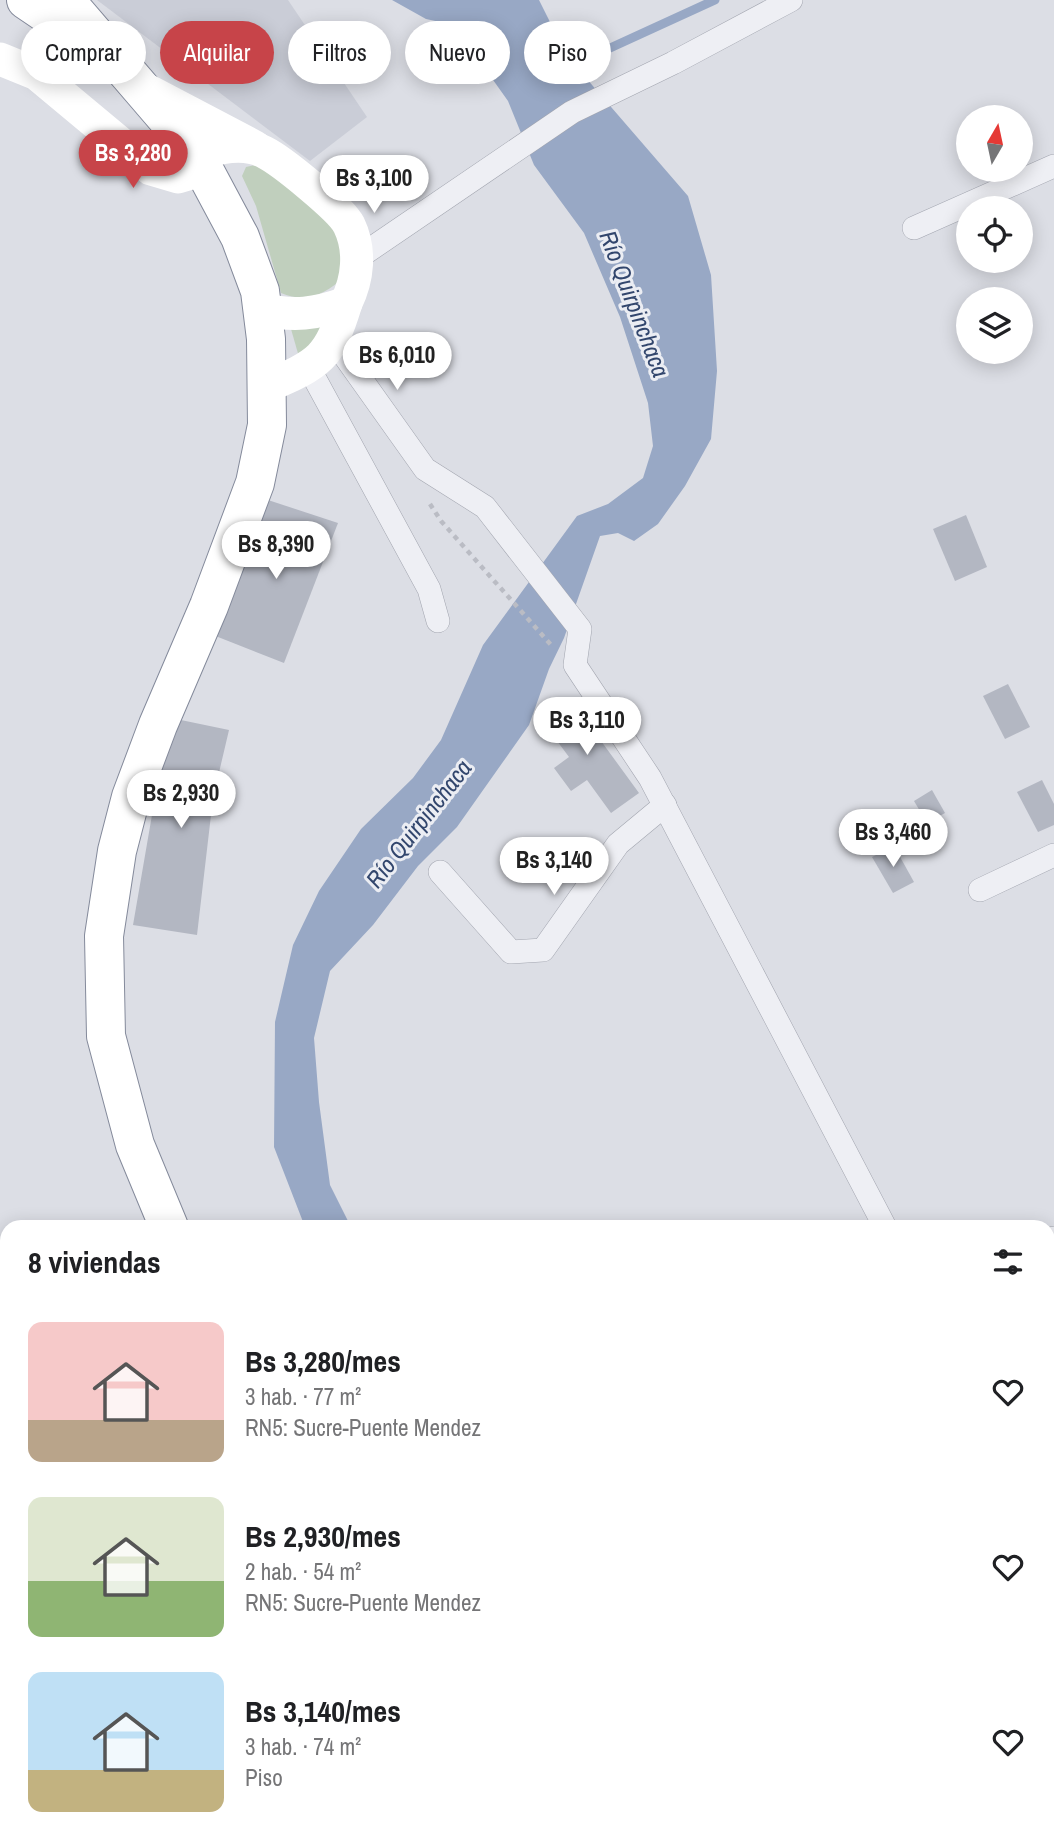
<!DOCTYPE html>
<html lang="es">
<meta charset="utf-8">
<style>
:root{--surface:#fff;--page:#f6f6f6;--text:#202124;--muted:#757577;--accent:#c74449}
body{margin:0;font-family:"Archivo Narrow",sans-serif;background:var(--page);color:var(--text);height:100vh;display:flex;flex-direction:column;font-size:26px;white-space:nowrap}
*{box-sizing:border-box;margin:0}
p{font-size:23px;color:var(--muted)}
.icon{flex:none;width:38px;height:38px;fill:none;stroke:currentColor;stroke-width:2;stroke-linecap:round;stroke-linejoin:round}
.map{position:relative;flex:1;overflow:hidden}
.details{position:absolute;left:0px;top:1220px;width:1055px;height:625px;display:flex;flex-direction:column;background:var(--surface);border-radius:21px 21px 0 0;box-shadow:0 4px 18px #0003}
.details>*{flex:none}
.guide{position:absolute;left:21px;top:21px;width:700px;height:63px;display:flex;gap:14px}
.needle{width:46px;rotate:9deg}
.fabs{position:absolute;left:956px;top:105px;display:grid;gap:14px}
.fabs a{display:grid;place-items:center;width:77px;height:77px;border-radius:50%;background:var(--surface);box-shadow:0 4px 18px #0003;font-size:35px}
.price{position:absolute;translate:-50% -60px;padding:0 16px;border-radius:24px;background:#fff;color:#222;font-size:23px;line-height:46px;filter:drop-shadow(0 2px 4px #0008)}
.price::after{content:'';position:absolute;left:50%;top:42px;width:21px;height:16px;margin-left:-10px;background:inherit;clip-path:polygon(0 0,100% 0,50% 100%)}
.price.selected{background:var(--accent);color:#fff}
ul{padding:0;list-style:none}
li{display:flex;align-items:center;gap:21px;height:175px;padding:0 28px}
li span{display:grid;place-items:center;flex:none;width:196px;height:140px;border-radius:14px;color:#555}
li>.icon{margin-inline-start:auto}
span .icon{width:84px;height:84px;fill:#fffc;stroke-width:1}
li b{font-size:30px}
h2{display:flex;justify-content:space-between;align-items:center;height:84px;padding:0 28px;font-size:30px}
.tag{padding:0 24px;border-radius:32px;background:var(--surface);box-shadow:0 4px 18px #0003;font-size:24px;line-height:63px}
.tag.selected{background:var(--accent);color:#fff}
.map>svg:first-child{display:block}
.built{fill:#cacdd7}
.green{fill:#c0cfbd}
.water{fill:#98a8c5}
.lines{fill:none;stroke-linecap:round;stroke-linejoin:round}
.stream{stroke:#98a8c5;stroke-width:9}
.building{fill:#b3b7c2}
.lane-casing{stroke:#a2a5af;stroke-width:14}
.street-casing{stroke:#a2a5af;stroke-width:24}
.highway-casing{stroke:#848a9b;stroke-width:40}
.path{stroke:#babcc4;stroke-width:4.5;stroke-dasharray:5 5;stroke-linecap:butt}
.lane{stroke:#eeeff4;stroke-width:12}
.street{stroke:#eeeff4;stroke-width:23}
.secondary{stroke:#fff;stroke-width:33}
.highway{stroke:#fff;stroke-width:38}
.labels{text-anchor:middle;stroke-width:6;stroke-linejoin:round;paint-order:stroke}
.water-label{font-size:24px;font-style:italic;fill:#32466d;stroke:#ebedf3}
</style>
<div class="map">
<svg width="1054" height="1844" viewBox="0 0 1054 1844">
<rect width="100%" height="100%" fill="#dcdee5"/>
<polygon class="built" points="97,0 288,0 367,117 310,161"/>
<g class="green">
<path d="M 255,165 L 273,173 L 346,234 L 344,277 C 326,294 306,304 281,293 L 256,206 L 242,176 L 246,167 Z"/>
<polygon points="333,322 299,357 291,329"/>
</g>
<g class="water">
<polygon points="392,0 539,0 567,56 688,196 711,275 717,371 711,439 685,486 658,524 634,541 618,533 600,536 564,638 549,669 529,725 457,827 418,866 373,925 330,971 314,1038 319,1102 330,1185 351,1227 305,1227 274,1147 275,1022 293,945 319,891 361,829 413,778 441,740 483,645 577,516 608,504 643,478 653,446 648,403 620,317 584,233 534,165 508,101 454,25 426,19"/>
<polygon points="791,1838 865,1838 870,1844 796,1844"/>
</g>
<g class="lines">
<polyline class="stream" points="571,74 597,54 715,0"/>
</g>
<g class="building">
<polygon points="268,500 338,523 284,663 213,635"/>
<polygon points="966,515 987,567 955,581 933,529"/>
<polygon points="1008,684 1030,727 1005,739 983,696"/>
<polygon points="569,697 639,793 611,813 587,780 571,791 554,768 569,757 540,718"/>
<polygon points="176,719 229,730 213,798 197,935 133,925 157,786"/>
<polygon points="1042,780 1054,804 1054,825 1038,832 1017,792"/>
<polygon points="932,790 945,813 927,823 914,801"/>
<polygon points="894,846 914,882 893,893 872,857"/>
</g>
<g class="lines">
<defs>
<polyline id="lane" points="512,1838 515,1844"/>
<g id="street">
<polyline points="914,228 1054,166"/>
<polyline points="356,259 572,112 673,63 791,0"/>
<polyline points="334,341 425,469 485,507 580,629 575,665 650,778 885,1227"/>
<polyline points="309,368 429,589 438,621"/>
<polyline points="440,872 511,952 543,950 618,844 665,805"/>
<polyline points="980,890 1054,855"/>
<polyline points="1048,1240 1054,1238"/>
<polyline points="1048,1556 1054,1567"/>
</g>
<g id="highway">
<polyline points="26,0 82,38"/>
<polyline points="65,0 193,149 240,237 260,291 266,339 267,425 255,483 209,606 158,725 131,797 117,851 104,936 106,1036 135,1145 169,1227"/>
<polyline points="489,1838 490,1844"/>
</g>
</defs>
<use href="#lane" class="lane-casing"/>
<use href="#street" class="street-casing"/>
<use href="#highway" class="highway-casing"/>
<polyline class="path" points="430,504 441,521 552,646"/>
<use href="#lane" class="lane"/>
<use href="#street" class="street"/>
<g class="secondary">
<polyline points="0,59 37,74 151,169 178,177 205,169"/>
<polyline points="145,89 255,147"/>
<path d="M 198,157 C 216,146 245,142 264,152 C 282,161 341,209 349,225 C 361,250 358,279 346,303 C 316,314 293,317 262,309"/>
<path d="M 268,386 C 320,363 329,359 346,303"/>
</g>
<use href="#highway" class="highway"/>
</g>
<g class="labels">
<g class="water-label">
<text transform="translate(634 304) rotate(69)" y="8">Río Quirpinchaca</text>
<text transform="translate(419 824) rotate(-52)" y="8">Río Quirpinchaca</text>
</g>
</g>
</svg>
<div class="fabs">
<a><svg class="needle" viewBox="-14 -14 28 28"><path d="M0-13l5 13h-10z" fill="#e53935"/><path d="M0 13l5-13h-10z" fill="#757577"/></svg></a>
<a><svg class="icon" aria-label="locate" viewBox="0 0 24 24"><circle cx="12" cy="12" r="6"/><path d="M12 2v4M12 18v4M2 12h4M18 12h4"/></svg></a>
<a><svg class="icon" aria-label="layers" viewBox="0 0 24 24"><path d="M12 4l9 5-9 5-9-5zM3 14l9 5 9-5"/></svg></a>
</div>
<b class="price selected" style="left:133px;top:190px">Bs 3,280</b>
<b class="price" style="left:374px;top:215px">Bs 3,100</b>
<b class="price" style="left:397px;top:392px">Bs 6,010</b>
<b class="price" style="left:276px;top:581px">Bs 8,390</b>
<b class="price" style="left:587px;top:757px">Bs 3,110</b>
<b class="price" style="left:181px;top:830px">Bs 2,930</b>
<b class="price" style="left:893px;top:869px">Bs 3,460</b>
<b class="price" style="left:554px;top:897px">Bs 3,140</b>
<div class="guide">
<a class="tag">Comprar</a>
<a class="tag selected">Alquilar</a>
<a class="tag">Filtros</a>
<a class="tag">Nuevo</a>
<a class="tag">Piso</a>
</div>
<section class="details">
<h2>8 viviendas<svg class="icon" aria-label="filters" viewBox="0 0 24 24"><path d="M4 7h16M4 17h16"/><circle cx="9" cy="7" r="2"/><circle cx="15" cy="17" r="2"/></svg></h2>
<ul>
<li><span style="background:linear-gradient(#f6c9c9 70%,#b9a48a 0)"><svg class="icon" aria-label="home" viewBox="0 0 24 24"><path d="M3 11l9-7 9 7M6 9v11h12V9"/></svg></span><div><b>Bs 3,280/mes</b><p>3 hab. · 77 m²</p><p>RN5: Sucre-Puente Mendez</p></div><svg class="icon" aria-label="heart" viewBox="0 0 24 24"><path d="M12 20l-8-8c-3-5 5-10 8-4 3-6 11-1 8 4z"/></svg></li>
<li><span style="background:linear-gradient(#dfe7d0 60%,#8fb573 0)"><svg class="icon" aria-label="home" viewBox="0 0 24 24"><path d="M3 11l9-7 9 7M6 9v11h12V9"/></svg></span><div><b>Bs 2,930/mes</b><p>2 hab. · 54 m²</p><p>RN5: Sucre-Puente Mendez</p></div><svg class="icon" aria-label="heart" viewBox="0 0 24 24"><path d="M12 20l-8-8c-3-5 5-10 8-4 3-6 11-1 8 4z"/></svg></li>
<li><span style="background:linear-gradient(#bfe0f5 70%,#c2b280 0)"><svg class="icon" aria-label="home" viewBox="0 0 24 24"><path d="M3 11l9-7 9 7M6 9v11h12V9"/></svg></span><div><b>Bs 3,140/mes</b><p>3 hab. · 74 m²</p><p>Piso</p></div><svg class="icon" aria-label="heart" viewBox="0 0 24 24"><path d="M12 20l-8-8c-3-5 5-10 8-4 3-6 11-1 8 4z"/></svg></li>
</ul>
</section>
</div>
